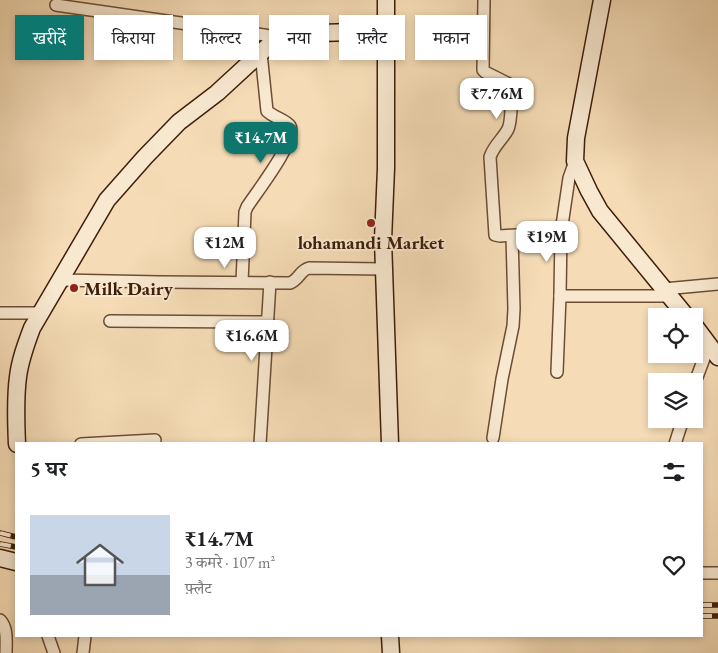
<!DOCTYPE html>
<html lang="hi">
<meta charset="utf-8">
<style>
:root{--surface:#fff;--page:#f2f2f2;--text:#202124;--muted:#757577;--line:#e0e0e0;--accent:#0f766e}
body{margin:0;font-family:"EB Garamond","Noto Serif Devanagari",serif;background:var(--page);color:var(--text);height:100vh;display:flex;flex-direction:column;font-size:19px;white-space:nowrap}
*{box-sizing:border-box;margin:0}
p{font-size:16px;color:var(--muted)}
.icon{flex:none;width:28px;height:28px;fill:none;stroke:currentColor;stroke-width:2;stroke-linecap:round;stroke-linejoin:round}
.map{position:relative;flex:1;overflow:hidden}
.drawer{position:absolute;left:15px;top:442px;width:688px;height:195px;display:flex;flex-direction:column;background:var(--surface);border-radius:0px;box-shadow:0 2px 8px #0003}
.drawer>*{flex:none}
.hud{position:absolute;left:15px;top:15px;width:689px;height:45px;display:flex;gap:10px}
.fabs{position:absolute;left:648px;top:308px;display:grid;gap:10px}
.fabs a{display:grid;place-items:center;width:55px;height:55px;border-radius:0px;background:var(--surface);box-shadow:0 2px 8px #0003;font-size:25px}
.price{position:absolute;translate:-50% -42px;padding:0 11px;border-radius:10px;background:#fff;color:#222;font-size:16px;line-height:32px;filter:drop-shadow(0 1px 2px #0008)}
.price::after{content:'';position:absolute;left:50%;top:30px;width:15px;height:11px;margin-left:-8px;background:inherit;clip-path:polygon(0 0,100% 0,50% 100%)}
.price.selected{background:var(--accent);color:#fff}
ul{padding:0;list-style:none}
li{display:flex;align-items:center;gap:15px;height:125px;padding:0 15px}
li+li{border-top:1px solid var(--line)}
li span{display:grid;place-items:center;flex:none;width:140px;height:100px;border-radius:0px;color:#555}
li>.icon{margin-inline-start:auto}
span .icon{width:60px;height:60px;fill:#fffc;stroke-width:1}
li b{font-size:21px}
h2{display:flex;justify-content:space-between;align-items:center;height:60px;padding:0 15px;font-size:21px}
.pill{padding:0 18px;border-radius:0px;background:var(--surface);box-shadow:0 2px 8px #0003;font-size:18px;line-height:45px}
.pill.selected{background:var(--accent);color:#fff}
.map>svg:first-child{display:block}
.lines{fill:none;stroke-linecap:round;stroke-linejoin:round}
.street-casing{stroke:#6c4e35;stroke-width:14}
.secondary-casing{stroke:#3e1e0a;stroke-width:19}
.street{stroke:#f8e8d0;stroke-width:11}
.secondary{stroke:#f8e8d0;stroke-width:16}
.rail-casing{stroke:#3e1e0a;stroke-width:5.5}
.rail{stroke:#f8e8d0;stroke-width:4;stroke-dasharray:11;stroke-linecap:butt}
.poi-dot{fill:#8f2418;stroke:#f8e8d0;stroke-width:2}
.labels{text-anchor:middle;stroke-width:4;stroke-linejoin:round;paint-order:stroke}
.poi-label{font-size:19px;font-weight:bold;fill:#3e1e0a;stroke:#f8e8d0}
</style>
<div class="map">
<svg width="718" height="653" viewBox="0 0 718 653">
<rect width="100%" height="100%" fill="#f5dcb6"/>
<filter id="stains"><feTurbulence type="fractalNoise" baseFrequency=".004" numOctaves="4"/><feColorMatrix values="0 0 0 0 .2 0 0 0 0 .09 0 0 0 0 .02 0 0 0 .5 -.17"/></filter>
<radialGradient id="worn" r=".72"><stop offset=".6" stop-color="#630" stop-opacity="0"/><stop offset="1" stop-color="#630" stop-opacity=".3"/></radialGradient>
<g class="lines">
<defs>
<g id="street">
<path d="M 484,0 L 483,70 L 485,72 L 509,84 L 512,88 C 511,98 512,121 508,129 C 503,139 494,145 490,157 L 495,235 L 500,236 L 561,232"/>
<polyline points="56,5 278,37"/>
<path d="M 61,280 L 159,282 L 290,283 C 299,280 300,270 309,268 L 383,269"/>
<path d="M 242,282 L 245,212 L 247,207 C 255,194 298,140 290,126 C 286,120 273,117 267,111 L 261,53"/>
<polyline points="664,289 718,284"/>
<polyline points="560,296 669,296"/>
<polyline points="0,313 40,313"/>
<polyline points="110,321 268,322"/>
<polyline points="557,372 560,296 561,232 569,178 575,161"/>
<polyline points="694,385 709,345"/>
<polyline points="493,438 502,379 513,326 514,309 512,236"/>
<polyline points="81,444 155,440"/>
<polyline points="260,444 270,282"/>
<polyline points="675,444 683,419"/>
<polyline points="701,573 718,573"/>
<path d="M 0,620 C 8,628 6,642 6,653"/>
<polyline points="48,636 54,653"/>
<polyline points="83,653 85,636"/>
</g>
<g id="secondary">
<polyline points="386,0 386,168 383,240 390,444"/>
<polyline points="602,0 576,138 575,161 589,191 600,211 686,316"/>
<polyline points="694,325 718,357"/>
<path d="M 17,444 C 16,422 15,399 18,377 C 20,360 26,344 32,328 L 107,200 L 145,157 L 179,122 L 217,93 L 278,37 L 286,34 L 386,31"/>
<polyline points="0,558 16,562"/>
<polyline points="390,636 391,653"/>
</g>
</defs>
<use href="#street" class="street-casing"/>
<use href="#secondary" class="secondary-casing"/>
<use href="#street" class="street"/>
<use href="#secondary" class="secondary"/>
<defs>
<g id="rail">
<polyline points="0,533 16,537"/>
<polyline points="0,544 16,547"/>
<polyline points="701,605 718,605"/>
<polyline points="701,616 718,616"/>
</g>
</defs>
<use href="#rail" class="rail-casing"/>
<use href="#rail" class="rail"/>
</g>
<g class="poi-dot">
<circle cx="371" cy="223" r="5"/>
<circle cx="74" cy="288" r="5"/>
</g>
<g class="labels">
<g class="poi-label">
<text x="371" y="249">lohamandi Market</text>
<text x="84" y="295" text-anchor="start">Milk Dairy</text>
</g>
</g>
<rect width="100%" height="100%" filter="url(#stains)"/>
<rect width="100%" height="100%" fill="url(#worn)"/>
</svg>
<div class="fabs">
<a><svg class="icon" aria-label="locate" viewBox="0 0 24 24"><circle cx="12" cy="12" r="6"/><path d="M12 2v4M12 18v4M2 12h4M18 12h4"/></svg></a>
<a><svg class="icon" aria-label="layers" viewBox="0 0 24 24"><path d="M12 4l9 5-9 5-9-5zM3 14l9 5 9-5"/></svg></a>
</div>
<b class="price" style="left:497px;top:120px">₹7.76M</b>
<b class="price selected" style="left:261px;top:164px">₹14.7M</b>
<b class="price" style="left:547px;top:263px">₹19M</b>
<b class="price" style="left:225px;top:269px">₹12M</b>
<b class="price" style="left:252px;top:362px">₹16.6M</b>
<div class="hud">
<a class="pill selected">खरीदें</a>
<a class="pill">किराया</a>
<a class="pill">फ़िल्टर</a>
<a class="pill">नया</a>
<a class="pill">फ़्लैट</a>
<a class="pill">मकान</a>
</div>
<section class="drawer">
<h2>5 घर<svg class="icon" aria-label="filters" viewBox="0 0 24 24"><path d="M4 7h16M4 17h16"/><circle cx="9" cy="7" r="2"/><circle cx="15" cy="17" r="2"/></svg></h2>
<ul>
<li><span style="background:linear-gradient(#c9d6e8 60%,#9aa5b1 0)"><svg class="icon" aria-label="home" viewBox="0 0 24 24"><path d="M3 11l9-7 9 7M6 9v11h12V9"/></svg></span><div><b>₹14.7M</b><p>3 कमरे · 107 m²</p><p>फ़्लैट</p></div><svg class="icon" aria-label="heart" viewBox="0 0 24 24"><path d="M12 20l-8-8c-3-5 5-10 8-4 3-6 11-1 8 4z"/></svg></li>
</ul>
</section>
</div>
